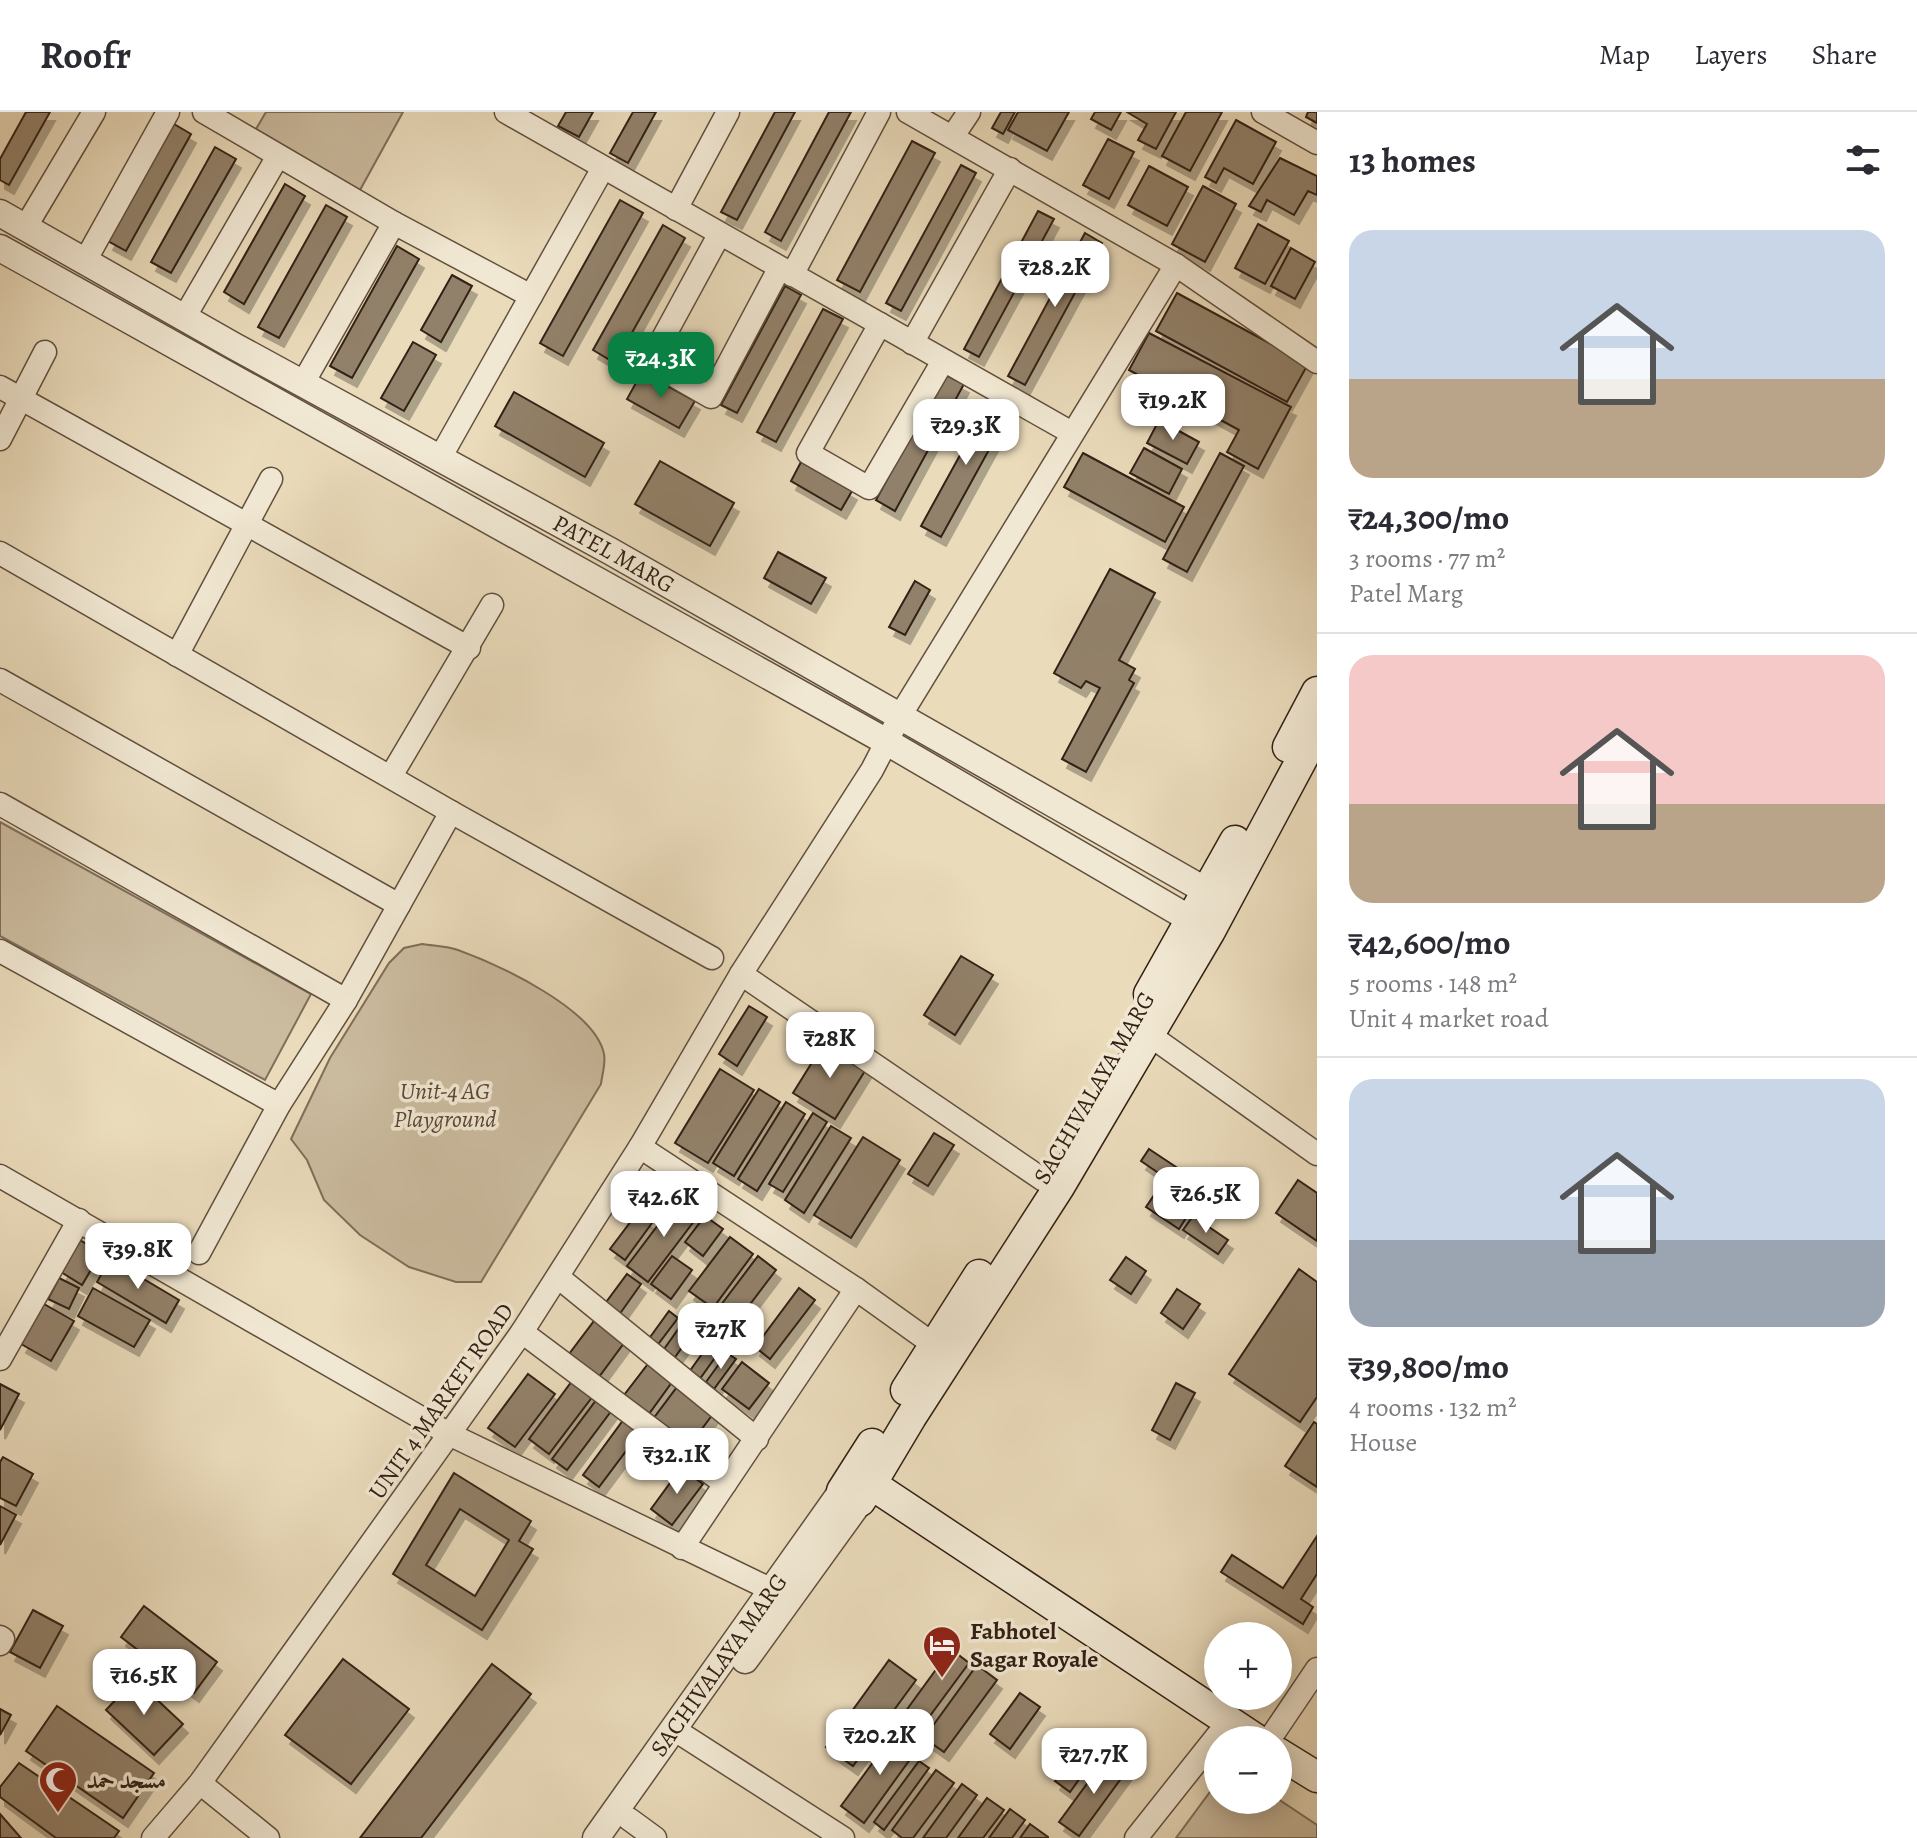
<!DOCTYPE html>
<meta charset="utf-8">
<style>
:root{--surface:#fff;--page:#f2f2f3;--text:#2b2b33;--muted:#7c7c81;--line:#e1e1e2;--accent:#0b8043}
body{margin:0;font-family:Alegreya,Amiri,serif;background:var(--page);color:var(--text);height:100vh;display:flex;flex-direction:column;font-size:30px;white-space:nowrap}
*{box-sizing:border-box;margin:0}
p{font-size:26px;color:var(--muted)}
.icon{flex:none;width:44px;height:44px;fill:none;stroke:currentColor;stroke-width:2;stroke-linecap:round;stroke-linejoin:round}
.map{position:relative;flex:1;overflow:hidden}
.drawer{display:flex;flex-direction:column;background:var(--surface);width:600px}
.drawer>*{flex:none}
.tools{position:absolute;left:1204px;top:1510px;display:grid;gap:16px}
.tools a{display:grid;place-items:center;width:88px;height:88px;border-radius:50%;background:var(--surface);box-shadow:0 4px 20px #0003;font-size:40px}
.price{position:absolute;translate:-50% -68px;padding:0 18px;border-radius:16px;background:#fff;color:#222;font-size:26px;line-height:52px;filter:drop-shadow(0 2px 4px #0008)}
.price::after{content:'';position:absolute;left:50%;top:48px;width:24px;height:18px;margin-left:-12px;background:inherit;clip-path:polygon(0 0,100% 0,50% 100%)}
.price.current{background:var(--accent);color:#fff}
ul{padding:0;list-style:none}
li{display:grid;align-content:center;gap:16px;height:424px;padding:0 32px}
li+li{border-top:2px solid var(--line)}
li span{display:grid;place-items:center;height:248px;border-radius:24px;color:#555}
li>.icon{margin-inline-start:auto}
span .icon{width:144px;height:144px;fill:#fffc;stroke-width:1}
li b{font-size:34px}
h2{display:flex;justify-content:space-between;align-items:center;height:96px;padding:0 32px;font-size:34px}
header{display:flex;align-items:center;gap:48px;box-sizing:border-box;height:112px;padding:0 40px;background:var(--surface);border-bottom:2px solid var(--line)}
header strong{font-size:38px}
nav{display:flex;gap:44px;margin-inline-start:auto;font-size:28px}
main{display:flex;flex:1;min-height:0}
.map>svg:first-child{display:block}
.green{fill:#cbbb9f;stroke:#7f6e5a;stroke-width:2}
.building{fill:#92816b;stroke:#332014;stroke-width:2;fill-rule:evenodd;filter:url(#shadow)}
.lines{fill:none;stroke-linecap:round;stroke-linejoin:round}
.minor-casing{stroke:#614f3e;stroke-width:25}
.tertiary-casing{stroke:#614f3e;stroke-width:29}
.secondary-casing{stroke:#332014;stroke-width:33}
.minor{stroke:#f1e8d3;stroke-width:22}
.tertiary{stroke:#f1e8d3;stroke-width:26}
.secondary{stroke:#f1e8d3;stroke-width:30}
.labels{text-anchor:middle;stroke-width:7;stroke-linejoin:round;paint-order:stroke}
.street-label{font-size:24px;fill:#332014;stroke:#f1e8d3}
.park-label{font-size:24px;font-style:italic;fill:#594737;stroke:#f1e8d3}
.poi-label{font-size:24px;font-weight:bold;fill:#332014;stroke:#f1e8d3;text-anchor:start}
</style>
<header>
<strong>Roofr</strong>
<nav><a>Map</a><a>Layers</a><a>Share</a></nav>
</header>
<main>
<div class="map">
<svg width="1317" height="1726" viewBox="0 0 1317 1726">
<defs>
<filter id="shadow"><feDropShadow dx="5" dy="9" stdDeviation="0" flood-color="#0004"/></filter>
</defs>
<rect width="100%" height="100%" fill="#eadbbb"/>
<filter id="stains"><feTurbulence type="fractalNoise" baseFrequency=".0025" numOctaves="4"/><feColorMatrix values="0 0 0 0 .2 0 0 0 0 .09 0 0 0 0 .02 0 0 0 .5 -.17"/></filter>
<radialGradient id="worn" r=".72"><stop offset=".6" stop-color="#630" stop-opacity="0"/><stop offset="1" stop-color="#630" stop-opacity=".3"/></radialGradient>
<g class="green">
<polygon points="266,0 403,0 360,78 256,17"/>
<polygon points="0,710 311,882 265,968 0,824"/>
<path d="M 422,832 C 434,834 447,834 458,838 C 499,853 595,897 604,942 C 606,951 602,963 601,972 L 481,1170 L 456,1170 L 409,1155 L 360,1123 L 324,1088 L 307,1048 L 291,1027 L 330,946 L 389,851 L 404,836 Z"/>
<polygon points="1218,1669 1218,1688 1278,1687 1317,1713 1317,1726 1176,1726"/>
</g>
<g class="building">
<polygon points="26,0 50,0 9,73 0,68 0,47"/>
<polygon points="566,0 593,0 579,25 558,14"/>
<polygon points="633,0 656,0 628,51 610,41"/>
<polygon points="775,0 795,0 737,108 721,100"/>
<polygon points="829,0 851,0 781,129 765,120"/>
<polygon points="1001,0 1015,0 1003,22 992,16"/>
<polygon points="1018,0 1069,0 1047,39 1008,18"/>
<polygon points="1095,0 1121,0 1111,18 1091,7"/>
<polygon points="1127,0 1176,0 1156,37 1138,28 1147,12"/>
<polygon points="1186,0 1222,0 1190,59 1162,44"/>
<polygon points="1308,0 1317,0 1317,11 1306,5"/>
<polygon points="1236,8 1276,30 1253,72 1224,56 1216,71 1205,65"/>
<polygon points="174,12 191,22 126,139 108,129"/>
<polygon points="1108,27 1134,40 1109,87 1083,73"/>
<polygon points="912,29 935,41 860,180 837,168"/>
<polygon points="215,35 236,47 171,161 151,150"/>
<polygon points="1280,46 1317,64 1317,83 1308,79 1294,103 1267,88 1261,100 1249,94"/>
<polygon points="961,53 976,61 901,199 886,191"/>
<polygon points="1149,54 1188,75 1167,114 1128,93"/>
<polygon points="285,72 305,84 244,192 224,180"/>
<polygon points="1203,74 1236,92 1205,150 1172,132"/>
<polygon points="620,88 643,101 563,244 540,231"/>
<polygon points="326,93 347,105 279,226 258,215"/>
<polygon points="1038,99 1054,107 979,245 964,237"/>
<polygon points="1258,112 1289,129 1265,172 1235,156"/>
<polygon points="663,113 685,126 615,251 593,238"/>
<polygon points="1085,121 1102,131 1025,273 1008,264"/>
<polygon points="397,134 419,147 352,266 330,254"/>
<polygon points="1291,136 1315,150 1295,187 1271,174"/>
<polygon points="452,163 472,174 441,230 421,218"/>
<polygon points="785,174 801,183 737,301 721,293"/>
<polygon points="1177,181 1308,252 1287,290 1156,219"/>
<polygon points="823,197 843,207 776,330 757,320"/>
<polygon points="1149,221 1291,295 1258,357 1227,340 1239,318 1129,258"/>
<polygon points="413,230 436,243 404,299 381,286"/>
<polygon points="642,260 695,289 679,316 627,287"/>
<polygon points="944,262 964,272 895,399 876,388"/>
<polygon points="514,280 604,331 585,365 495,314"/>
<polygon points="992,285 1012,296 941,425 921,414"/>
<polygon points="1159,308 1199,330 1187,352 1147,331"/>
<polygon points="1144,336 1182,357 1169,382 1130,361"/>
<polygon points="1083,341 1184,395 1165,430 1064,375"/>
<polygon points="1220,341 1244,354 1187,460 1163,447"/>
<polygon points="660,349 734,391 710,434 635,392"/>
<polygon points="801,350 852,379 841,398 791,369"/>
<polygon points="778,440 826,466 811,492 764,466"/>
<polygon points="1110,457 1155,481 1119,548 1135,557 1129,568 1134,571 1086,660 1062,647 1100,576 1086,569 1081,576 1054,561"/>
<polygon points="915,469 930,478 905,523 889,515"/>
<polygon points="961,844 993,863 955,923 924,903"/>
<polygon points="749,894 767,905 737,954 719,942"/>
<polygon points="826,928 868,954 835,1007 793,981"/>
<polygon points="720,957 754,978 708,1051 675,1031"/>
<polygon points="759,977 780,990 734,1064 713,1051"/>
<polygon points="786,990 805,1002 757,1079 738,1067"/>
<polygon points="813,1001 827,1010 783,1080 769,1072"/>
<polygon points="831,1014 851,1026 804,1101 785,1088"/>
<polygon points="934,1021 954,1033 928,1074 908,1062"/>
<polygon points="863,1025 900,1048 851,1126 814,1103"/>
<polygon points="1149,1037 1182,1059 1173,1071 1141,1049"/>
<polygon points="1298,1068 1317,1081 1317,1129 1276,1101"/>
<polygon points="1159,1076 1191,1098 1179,1117 1146,1095"/>
<polygon points="680,1084 701,1100 648,1170 627,1154"/>
<polygon points="638,1100 652,1111 625,1148 610,1137"/>
<polygon points="705,1104 723,1117 703,1144 685,1130"/>
<polygon points="1193,1104 1228,1128 1218,1142 1183,1118"/>
<polygon points="730,1125 753,1142 713,1196 689,1179"/>
<polygon points="80,1128 101,1141 82,1173 61,1160"/>
<polygon points="672,1144 692,1158 671,1187 651,1172"/>
<polygon points="758,1144 776,1158 726,1224 708,1210"/>
<polygon points="1126,1145 1146,1159 1131,1182 1110,1168"/>
<polygon points="110,1147 179,1188 166,1211 97,1170"/>
<polygon points="1299,1157 1317,1170 1317,1285 1300,1310 1229,1262"/>
<polygon points="627,1162 641,1172 619,1203 604,1193"/>
<polygon points="59,1166 79,1176 69,1197 48,1187"/>
<polygon points="93,1176 150,1208 134,1235 78,1204"/>
<polygon points="799,1176 815,1188 770,1247 755,1235"/>
<polygon points="1177,1177 1200,1192 1183,1217 1161,1201"/>
<polygon points="44,1192 74,1209 51,1249 21,1232"/>
<polygon points="669,1199 678,1206 656,1235 648,1228"/>
<polygon points="597,1205 627,1227 596,1269 566,1246"/>
<polygon points="684,1209 695,1217 673,1248 662,1240"/>
<polygon points="712,1228 722,1236 699,1268 689,1260"/>
<polygon points="727,1241 736,1247 714,1277 706,1270"/>
<polygon points="651,1248 675,1266 646,1306 621,1287"/>
<polygon points="742,1250 769,1271 749,1297 722,1277"/>
<polygon points="528,1262 555,1282 515,1335 488,1316"/>
<polygon points="575,1265 596,1280 549,1342 529,1327"/>
<polygon points="1176,1271 1195,1281 1170,1328 1152,1318"/>
<polygon points="0,1272 19,1282 0,1318"/>
<polygon points="677,1275 713,1302 686,1338 650,1311"/>
<polygon points="597,1287 612,1298 567,1358 552,1347"/>
<polygon points="624,1307 641,1319 599,1375 583,1363"/>
<polygon points="1314,1310 1317,1312 1317,1375 1285,1354"/>
<polygon points="3,1345 33,1362 16,1394 0,1386 0,1350"/>
<polygon points="681,1356 703,1372 672,1413 651,1397"/>
<path d="M 454,1361 L 531,1409 L 519,1429 L 533,1437 L 482,1518 L 393,1462 ZM 460,1397 L 509,1428 L 475,1484 L 426,1453 Z"/>
<polygon points="0,1394 16,1403 0,1433"/>
<polygon points="1317,1424 1317,1462 1301,1487 1313,1495 1303,1512 1221,1460 1232,1443 1283,1476"/>
<polygon points="144,1494 217,1550 194,1581 121,1525"/>
<polygon points="33,1498 63,1514 40,1556 10,1540"/>
<polygon points="951,1537 969,1551 918,1620 900,1607"/>
<polygon points="343,1547 409,1597 351,1672 285,1623"/>
<polygon points="889,1548 916,1568 853,1654 826,1635"/>
<polygon points="492,1552 531,1582 421,1726 360,1726"/>
<polygon points="977,1553 997,1568 944,1640 924,1626"/>
<polygon points="135,1567 183,1612 154,1643 106,1598"/>
<polygon points="1020,1581 1040,1595 1010,1637 990,1622"/>
<polygon points="57,1594 154,1661 123,1706 26,1639"/>
<polygon points="0,1597 11,1603 0,1623"/>
<polygon points="896,1619 919,1635 864,1711 841,1694"/>
<polygon points="1084,1631 1098,1641 1070,1680 1055,1669"/>
<polygon points="1108,1643 1128,1657 1079,1724 1059,1710"/>
<polygon points="919,1649 929,1656 884,1718 874,1710"/>
<polygon points="19,1651 119,1719 114,1726 56,1726 0,1685 0,1675"/>
<polygon points="936,1658 954,1671 913,1726 902,1726 892,1718"/>
<polygon points="962,1672 977,1683 946,1726 923,1726"/>
<polygon points="987,1686 1004,1698 983,1726 958,1726"/>
<polygon points="1010,1697 1025,1708 1012,1726 989,1726"/>
<polygon points="0,1702 21,1726 0,1726"/>
<polygon points="1030,1712 1048,1725 1048,1726 1020,1726"/>
</g>
<g class="lines">
<defs>
<g id="minor">
<polyline points="204,0 394,111 531,184"/>
<polyline points="506,0 1072,321"/>
<polyline points="908,0 1176,153 1317,250"/>
<polyline points="1263,0 1317,31"/>
<polyline points="953,24 969,0"/>
<polyline points="676,97 728,0"/>
<polyline points="25,116 94,0"/>
<polyline points="719,123 650,250 711,285 779,157"/>
<polyline points="85,149 168,0"/>
<polyline points="792,163 879,0"/>
<polyline points="184,206 278,44"/>
<polyline points="880,212 808,341 869,376 943,249"/>
<polyline points="912,231 1010,57"/>
<polyline points="303,271 394,111"/>
<polyline points="0,275 469,536"/>
<polyline points="0,327 45,240"/>
<polyline points="440,346 603,56"/>
<polyline points="0,441 451,700 712,846"/>
<polyline points="177,543 271,367"/>
<polyline points="0,568 399,793"/>
<polyline points="391,664 492,493"/>
<polyline points="0,692 346,888"/>
<polyline points="0,839 279,993"/>
<polyline points="741,862 1042,1067 1059,1075"/>
<polyline points="1148,922 1317,1042"/>
<polyline points="640,1035 856,1177 944,1240"/>
<polyline points="0,1064 451,1323 772,1478"/>
<polyline points="199,1141 279,993 346,888 451,700"/>
<polyline points="558,1165 757,1327"/>
<polyline points="522,1220 725,1372"/>
<polyline points="0,1247 79,1108"/>
<polyline points="682,1436 856,1177"/>
<polyline points="0,1525 3,1527 0,1532"/>
<polyline points="675,1618 843,1726"/>
<polyline points="1269,1628 1317,1557"/>
<polyline points="200,1671 268,1726"/>
<polyline points="629,1707 655,1726"/>
<polyline points="153,1726 200,1671 522,1220 640,1035 741,862 872,658 900,604 1176,153"/>
<polyline points="1136,1726 1217,1624"/>
</g>
<g id="tertiary">
<path id="s1" d="M 0,101 L 234,234 L 610,439 L 1224,789"/>
<polyline points="0,136 887,630 1209,818"/>
<polyline points="745,1548 860,1389"/>
<path id="s2" d="M 596,1726 L 842,1379"/>
</g>
<g id="secondary">
<polyline points="1288,635 1317,580"/>
<polyline points="1149,882 1235,729"/>
<polyline points="906,1278 979,1163"/>
<polyline points="857,1364 871,1372 860,1389 842,1379 872,1332"/>
<polyline points="1257,1628 871,1372 911,1305 1059,1075 1210,819 1317,619"/>
<polyline points="1278,1641 1317,1665"/>
</g>
</defs>
<use href="#minor" class="minor-casing"/>
<use href="#tertiary" class="tertiary-casing"/>
<use href="#secondary" class="secondary-casing"/>
<use href="#minor" class="minor"/>
<use href="#tertiary" class="tertiary"/>
<use href="#secondary" class="secondary"/>
</g>
<defs>
<symbol id="hotel-pin" viewBox="-11 -11 22 30"><path d="M0 17L-7.5 6A9.5 9.5 0 1 1 7.5 6Z" fill="#8f2418" stroke="#f1e8d3"/><path d="M-6-4.5h1.5V1H6V5H4.5V3h-9V5H-6ZM-4 0a1.8 1.8 0 1 1 3.6 0ZM.5 0V-2.5h3Q6-2.5 6 0Z" fill="#fff"/></symbol>
<symbol id="mosque-pin" viewBox="-11 -11 22 30"><path d="M0 17L-7.5 6A9.5 9.5 0 1 1 7.5 6Z" fill="#8f2418" stroke="#f1e8d3"/><path d="M3.5-4.9A6 6 0 1 0 3.5 4.9A5 5 0 1 1 3.5-4.9Z" fill="#fff"/></symbol>
</defs>
<g fill-rule="evenodd">
<use href="#hotel-pin" x="920" y="1511" width="44" height="60"/>
<use href="#mosque-pin" x="36" y="1646" width="44" height="60"/>
</g>
<g class="labels">
<g class="street-label">
<text dy="8" stroke="none"><textPath href="#s1" startOffset="702">PATEL MARG</textPath></text>
<text transform="translate(1094 976) rotate(-60)" y="8">SACHIVALAYA MARG</text>
<text transform="translate(441 1289) rotate(-55)" y="8">UNIT 4 MARKET ROAD</text>
<text dy="8" stroke="none"><textPath href="#s2" startOffset="212">SACHIVALAYA MARG</textPath></text>
</g>
<g class="park-label">
<text x="445" y="987">Unit-4 AG<tspan x="445" dy="28">Playground</tspan></text>
</g>
<g class="poi-label">
<text x="970" y="1527">Fabhotel<tspan x="970" dy="28">Sagar Royale</tspan></text>
<text x="86" y="1676">مسجد حمد</text>
</g>
</g>
<rect width="100%" height="100%" filter="url(#stains)"/>
<rect width="100%" height="100%" fill="url(#worn)"/>
</svg>
<div class="tools">
<a>+</a>
<a>−</a>
</div>
<b class="price" style="left:1055px;top:197px">₹28.2K</b>
<b class="price current" style="left:661px;top:288px">₹24.3K</b>
<b class="price" style="left:1173px;top:330px">₹19.2K</b>
<b class="price" style="left:966px;top:355px">₹29.3K</b>
<b class="price" style="left:830px;top:968px">₹28K</b>
<b class="price" style="left:1206px;top:1123px">₹26.5K</b>
<b class="price" style="left:664px;top:1127px">₹42.6K</b>
<b class="price" style="left:138px;top:1179px">₹39.8K</b>
<b class="price" style="left:721px;top:1259px">₹27K</b>
<b class="price" style="left:677px;top:1384px">₹32.1K</b>
<b class="price" style="left:144px;top:1605px">₹16.5K</b>
<b class="price" style="left:880px;top:1665px">₹20.2K</b>
<b class="price" style="left:1094px;top:1684px">₹27.7K</b>
</div>
<section class="drawer">
<h2>13 homes<svg class="icon" aria-label="filters" viewBox="0 0 24 24"><path d="M4 7h16M4 17h16"/><circle cx="9" cy="7" r="2"/><circle cx="15" cy="17" r="2"/></svg></h2>
<ul>
<li><span style="background:linear-gradient(#c9d6e8 60%,#b9a48a 0)"><svg class="icon" aria-label="home" viewBox="0 0 24 24"><path d="M3 11l9-7 9 7M6 9v11h12V9"/></svg></span><div><b>₹24,300/mo</b><p>3 rooms · 77 m²</p><p>Patel Marg</p></div></li>
<li><span style="background:linear-gradient(#f6c9c9 60%,#b9a48a 0)"><svg class="icon" aria-label="home" viewBox="0 0 24 24"><path d="M3 11l9-7 9 7M6 9v11h12V9"/></svg></span><div><b>₹42,600/mo</b><p>5 rooms · 148 m²</p><p>Unit 4 market road</p></div></li>
<li><span style="background:linear-gradient(#c9d6e8 65%,#9aa5b1 0)"><svg class="icon" aria-label="home" viewBox="0 0 24 24"><path d="M3 11l9-7 9 7M6 9v11h12V9"/></svg></span><div><b>₹39,800/mo</b><p>4 rooms · 132 m²</p><p>House</p></div></li>
</ul>
</section>
</main>
